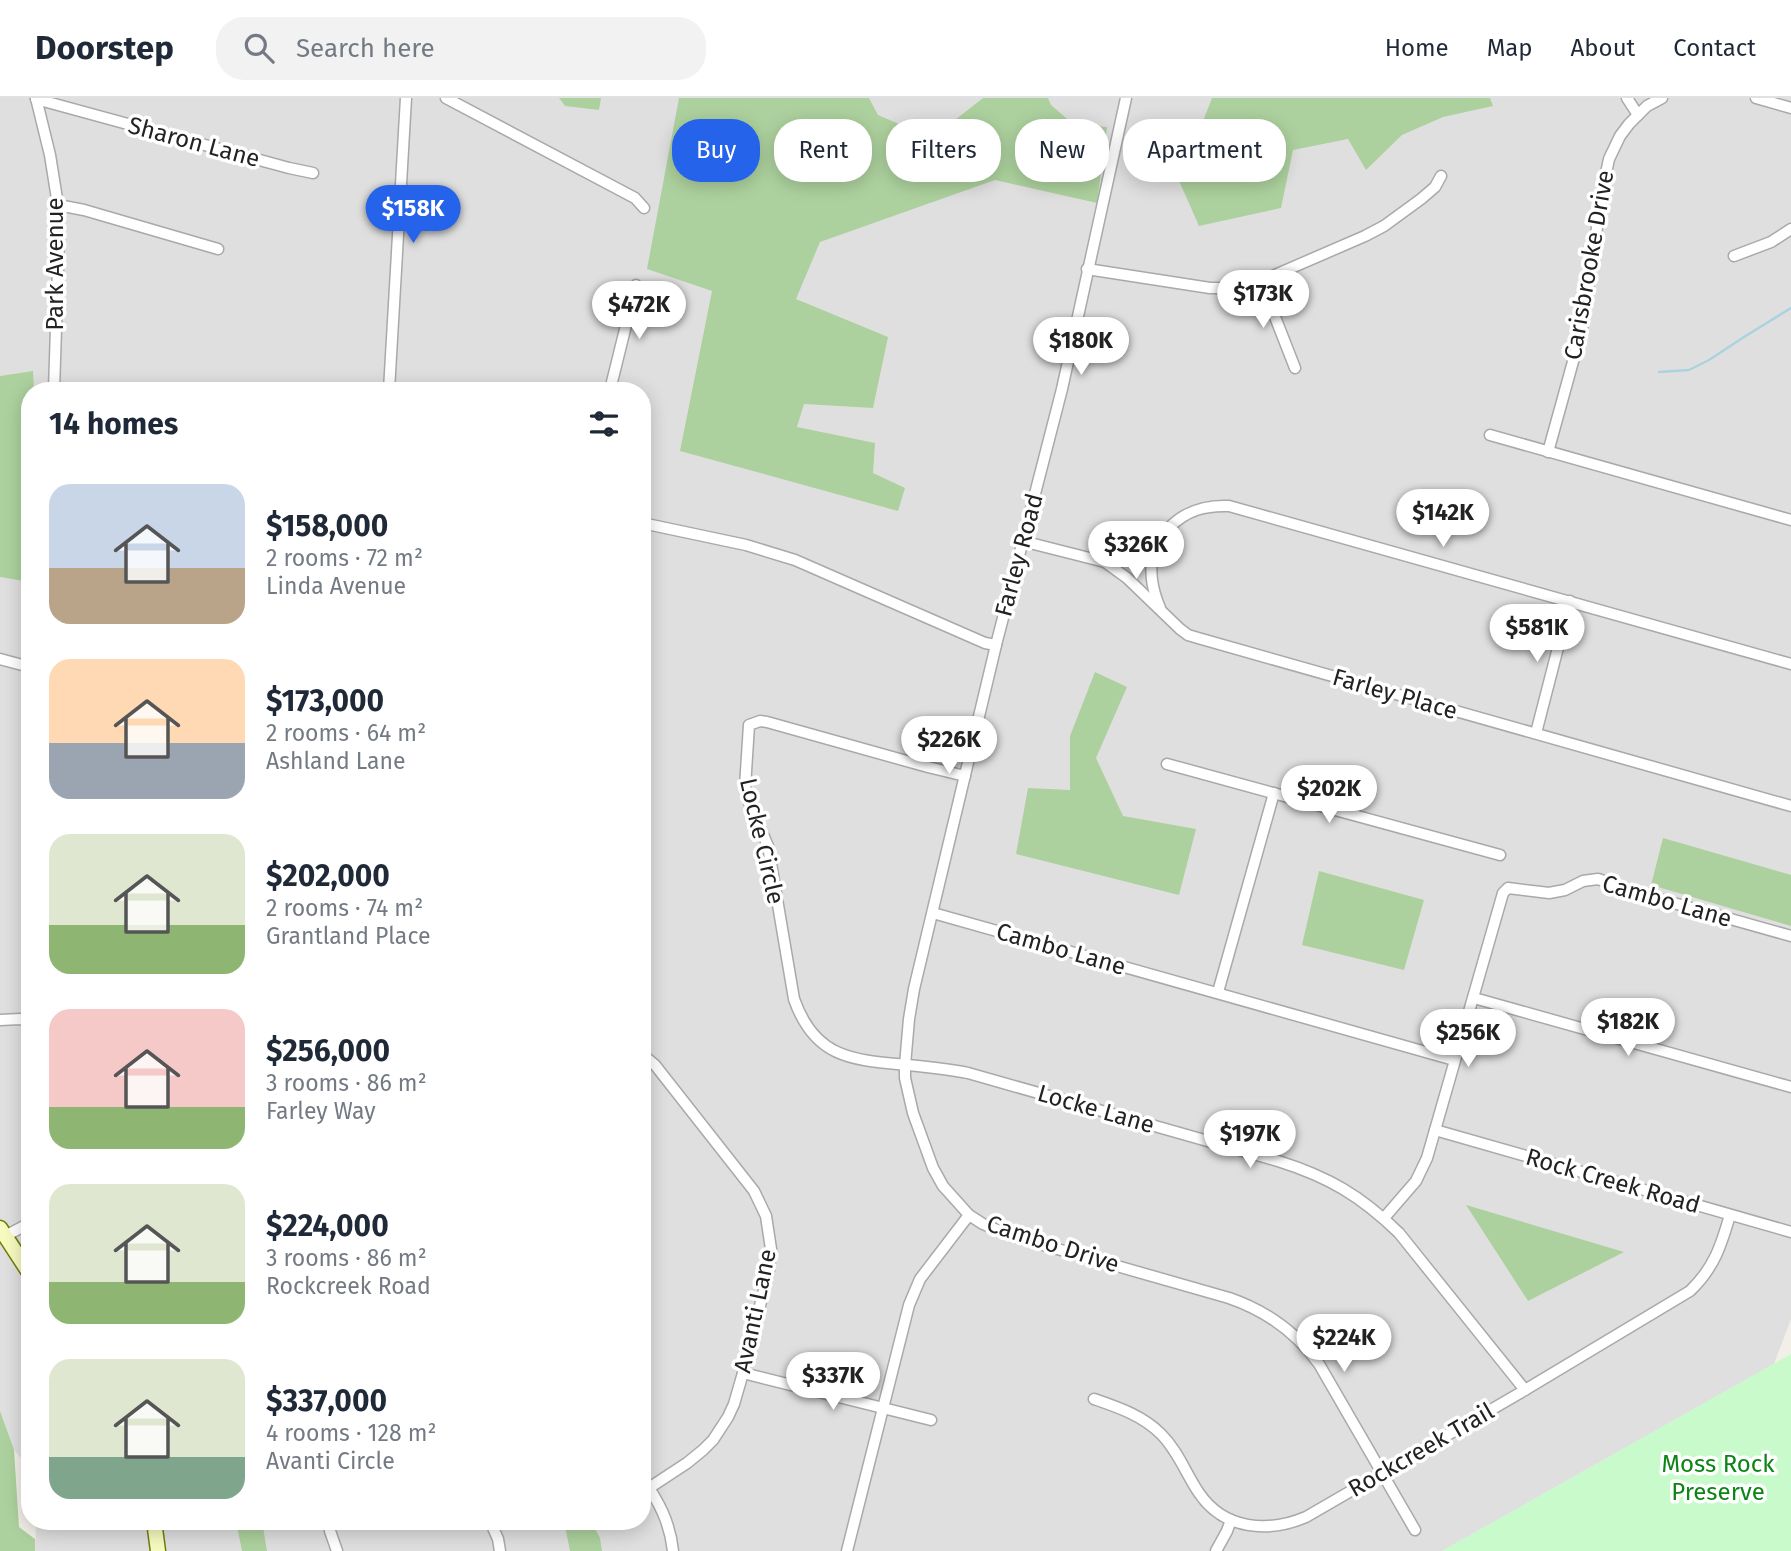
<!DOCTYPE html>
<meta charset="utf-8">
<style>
:root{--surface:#fff;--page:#f2f2f3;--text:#1f2937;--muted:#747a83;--line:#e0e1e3;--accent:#2563eb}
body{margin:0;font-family:"Fira Sans",sans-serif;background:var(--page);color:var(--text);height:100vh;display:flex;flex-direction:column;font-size:26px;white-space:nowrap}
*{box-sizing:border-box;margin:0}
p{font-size:23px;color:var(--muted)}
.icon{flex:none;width:38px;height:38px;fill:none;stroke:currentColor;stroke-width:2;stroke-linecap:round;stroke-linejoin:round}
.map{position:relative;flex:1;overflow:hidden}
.side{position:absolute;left:21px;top:284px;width:630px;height:1148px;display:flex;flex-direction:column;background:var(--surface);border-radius:28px;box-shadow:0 4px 18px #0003}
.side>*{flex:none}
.guide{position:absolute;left:672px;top:21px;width:665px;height:63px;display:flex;gap:14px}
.price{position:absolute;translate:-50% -60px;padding:0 16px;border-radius:24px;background:#fff;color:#222;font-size:23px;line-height:46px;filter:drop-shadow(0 2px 4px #0008)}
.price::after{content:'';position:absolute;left:50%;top:42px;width:21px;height:16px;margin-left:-10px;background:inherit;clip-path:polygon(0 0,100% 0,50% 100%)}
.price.active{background:var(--accent);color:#fff}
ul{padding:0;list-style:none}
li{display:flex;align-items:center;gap:21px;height:175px;padding:0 28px}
li span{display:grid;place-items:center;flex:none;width:196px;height:140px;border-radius:21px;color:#555}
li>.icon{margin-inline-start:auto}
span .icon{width:84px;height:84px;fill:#fffc;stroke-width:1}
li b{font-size:30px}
h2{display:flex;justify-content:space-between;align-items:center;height:84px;padding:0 28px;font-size:30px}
.chip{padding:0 24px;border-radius:28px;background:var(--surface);box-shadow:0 4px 18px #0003;font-size:24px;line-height:63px}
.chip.active{background:var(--accent);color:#fff}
header{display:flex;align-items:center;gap:42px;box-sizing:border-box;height:98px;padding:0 35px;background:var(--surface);border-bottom:2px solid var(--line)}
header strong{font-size:33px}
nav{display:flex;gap:38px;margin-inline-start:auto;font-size:24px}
.search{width:490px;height:63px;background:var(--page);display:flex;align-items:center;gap:18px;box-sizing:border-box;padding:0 24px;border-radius:28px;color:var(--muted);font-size:26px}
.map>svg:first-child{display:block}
.residential{fill:#e0dfdf}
.forest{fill:#add19e}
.park{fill:#c8facc}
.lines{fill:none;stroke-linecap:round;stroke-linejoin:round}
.stream{stroke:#aad3df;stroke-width:2.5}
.street-casing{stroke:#a9a9a9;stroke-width:13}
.secondary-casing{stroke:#707d05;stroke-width:17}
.street{stroke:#fff;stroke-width:10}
.secondary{stroke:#f7fabf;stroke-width:14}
.labels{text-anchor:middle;stroke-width:7;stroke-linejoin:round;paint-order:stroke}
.street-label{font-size:24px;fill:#222;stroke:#fff}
.park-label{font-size:24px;fill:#0c8416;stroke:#fff}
</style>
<header>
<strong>Doorstep</strong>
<div class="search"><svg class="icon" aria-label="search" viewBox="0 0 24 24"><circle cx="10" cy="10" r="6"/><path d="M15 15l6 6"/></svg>Search here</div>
<nav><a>Home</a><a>Map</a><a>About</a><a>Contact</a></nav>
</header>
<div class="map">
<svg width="1791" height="1453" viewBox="0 0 1791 1453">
<rect width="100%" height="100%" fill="#f2efe9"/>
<polygon class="residential" points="0,0 1791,0 1791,1221 1774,1266 1442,1453 35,1453 36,1423 642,1423 642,292 30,292 30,1371 0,1335"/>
<g class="forest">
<polygon points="559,0 601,0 599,12 565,8"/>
<polygon points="679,0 869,0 878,17 932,40 983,0 1048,0 1051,7 1073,26 1107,29 1097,105 995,82 820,144 796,201 888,239 873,310 804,306 797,329 875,345 873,375 905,390 898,413 680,353 712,193 647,171"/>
<polygon points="1212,0 1490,0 1493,8 1443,19 1402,37 1366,72 1348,41 1293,52 1281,110 1199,128 1176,76 1194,46"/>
<polygon points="33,273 34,292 30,292 30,484 0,479 0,278"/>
<polygon points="1095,574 1127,589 1096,660 1123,718 1196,731 1179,797 1016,756 1028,690 1070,692 1070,638"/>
<polygon points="1663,740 1791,777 1791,828 1651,787"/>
<polygon points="1319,773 1424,802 1404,872 1302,847"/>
<polygon points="1466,1107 1624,1154 1528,1203"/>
<polygon points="0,1313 14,1352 19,1429 35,1441 35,1453 0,1453"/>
<polygon points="236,1423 262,1423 267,1453 242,1453"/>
<polygon points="564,1423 591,1423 600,1440 602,1453 570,1453"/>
</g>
<polygon class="park" points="1791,1256 1791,1453 1442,1453"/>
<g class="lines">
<polyline class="stream" points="1659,274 1689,272 1709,262 1744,239 1791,210"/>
<defs>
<g id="street">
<polyline points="36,0 50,57 58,107 59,138 54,292"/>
<polyline points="446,0 635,100 644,110"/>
<path d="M 1126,0 L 1062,291 L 996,547 L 914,891 L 909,921 L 905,967 L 905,980 L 913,1015 L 933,1070 L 943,1088 L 969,1117 L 983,1126 L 1012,1138 L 1229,1200 C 1267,1213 1296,1234 1319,1266 L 1415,1432"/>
<polyline points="1627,0 1638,17"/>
<polyline points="1756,0 1791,10"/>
<polyline points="36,1 289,70 313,75"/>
<polyline points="58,107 84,112 218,151"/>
<polyline points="1734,158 1771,144 1791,131"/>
<polyline points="1087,171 1210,190 1228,190 1261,183 1365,138 1384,128 1421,101 1435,89 1441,78"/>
<polyline points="1261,183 1295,270"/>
<polyline points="389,292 406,0"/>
<polyline points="610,292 636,187"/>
<polyline points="1490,337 1791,422"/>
<polyline points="1548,354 1582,231 1603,89 1609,61 1620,38 1629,26 1647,8 1662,0"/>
<polyline points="642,425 746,447 795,462 985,545 996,547"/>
<polyline points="1022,443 1105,464 1127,480 1180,531 1188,537 1198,540 1791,708"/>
<path d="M 1154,448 C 1149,471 1151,489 1160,510"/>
<path d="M 1105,464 C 1121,462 1138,460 1151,450 C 1158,445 1163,436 1169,430 C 1186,412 1206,407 1229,408 L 1791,566"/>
<polyline points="0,561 30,569"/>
<polyline points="1536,635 1570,503"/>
<polyline points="1167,666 1500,757"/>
<path d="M 965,678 L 928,669 L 767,624 L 760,623 L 749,627 L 745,689 L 748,702 L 768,748 L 794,901 C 815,961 853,962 908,967 C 928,969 948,971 968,975 L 1278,1063 C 1329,1079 1361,1098 1399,1135 L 1525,1292"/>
<polyline points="933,815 1454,962"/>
<polyline points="1218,894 1274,695"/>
<polyline points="1474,900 1791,989"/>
<polyline points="0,922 20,921 30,922"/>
<polyline points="642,956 655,967 754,1093 766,1118 771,1151 769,1172 743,1275 734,1306 728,1319 713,1342 703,1352 687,1365 649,1390"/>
<polyline points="1435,1032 1791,1134"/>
<polyline points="1384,1120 1416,1083 1427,1060 1503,795 1508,790 1549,795 1565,792 1583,783 1598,781 1638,795 1791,838"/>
<polyline points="5,1138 30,1125"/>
<polyline points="743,1275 931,1322"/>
<path d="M 1094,1301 C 1117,1309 1142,1317 1161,1336 C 1178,1353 1186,1376 1199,1395 C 1224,1432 1268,1435 1306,1419 L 1525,1292 L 1690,1193 C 1714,1170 1721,1148 1730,1117"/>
<path d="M 642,1380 C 659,1403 670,1425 673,1453"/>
<polyline points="329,1423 330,1433 337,1453"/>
<polyline points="490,1423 498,1441 500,1453"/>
<polyline points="847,1453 909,1207 920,1181 969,1117"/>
<polyline points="1216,1453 1227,1433 1231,1422"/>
</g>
<g id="secondary">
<polyline points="0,1130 30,1176"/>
<polyline points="154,1423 158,1453"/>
</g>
</defs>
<use href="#street" class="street-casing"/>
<use href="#secondary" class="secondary-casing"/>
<use href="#street" class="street"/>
<use href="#secondary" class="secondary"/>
</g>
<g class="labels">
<g class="street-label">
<text transform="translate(194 44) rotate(15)" y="8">Sharon Lane</text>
<text transform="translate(55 166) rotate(-90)" y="8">Park Avenue</text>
<text transform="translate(1589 167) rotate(-80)" y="8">Carisbrooke Drive</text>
<text transform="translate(1019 457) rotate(-75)" y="8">Farley Road</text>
<text transform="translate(1395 596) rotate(16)" y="8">Farley Place</text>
<text transform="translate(762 743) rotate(77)" y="8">Locke Circle</text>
<text transform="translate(1667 803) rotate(16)" y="8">Cambo Lane</text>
<text transform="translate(1061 851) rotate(16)" y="8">Cambo Lane</text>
<text transform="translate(1096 1011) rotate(16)" y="8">Locke Lane</text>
<text transform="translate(1613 1083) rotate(16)" y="8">Rock Creek Road</text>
<text transform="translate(1053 1146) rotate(18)" y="8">Cambo Drive</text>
<text transform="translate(755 1213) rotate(-78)" y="8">Avanti Lane</text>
<text transform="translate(1421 1352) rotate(-30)" y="8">Rockcreek Trail</text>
</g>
<g class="park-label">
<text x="1718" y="1374">Moss Rock<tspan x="1718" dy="28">Preserve</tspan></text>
</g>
</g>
</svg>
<b class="price active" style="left:413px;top:147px">$158K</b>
<b class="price" style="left:1263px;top:232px">$173K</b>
<b class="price" style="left:639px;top:243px">$472K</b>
<b class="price" style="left:1081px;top:279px">$180K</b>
<b class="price" style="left:1443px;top:451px">$142K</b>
<b class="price" style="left:1136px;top:483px">$326K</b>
<b class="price" style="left:1537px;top:566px">$581K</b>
<b class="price" style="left:949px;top:678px">$226K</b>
<b class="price" style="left:1329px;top:727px">$202K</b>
<b class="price" style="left:1628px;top:960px">$182K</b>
<b class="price" style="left:1468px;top:971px">$256K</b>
<b class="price" style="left:1250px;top:1072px">$197K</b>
<b class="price" style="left:1344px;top:1276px">$224K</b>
<b class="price" style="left:833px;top:1314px">$337K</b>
<div class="guide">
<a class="chip active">Buy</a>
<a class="chip">Rent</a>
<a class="chip">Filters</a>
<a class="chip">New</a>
<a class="chip">Apartment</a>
</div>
<section class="side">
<h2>14 homes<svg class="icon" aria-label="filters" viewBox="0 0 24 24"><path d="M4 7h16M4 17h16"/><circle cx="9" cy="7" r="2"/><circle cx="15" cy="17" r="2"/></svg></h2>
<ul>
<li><span style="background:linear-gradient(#c9d6e8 60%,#b9a48a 0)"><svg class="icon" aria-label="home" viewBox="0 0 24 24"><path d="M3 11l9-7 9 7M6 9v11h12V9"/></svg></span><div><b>$158,000</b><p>2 rooms · 72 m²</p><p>Linda Avenue</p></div></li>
<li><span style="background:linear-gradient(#ffd9b3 60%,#9aa5b1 0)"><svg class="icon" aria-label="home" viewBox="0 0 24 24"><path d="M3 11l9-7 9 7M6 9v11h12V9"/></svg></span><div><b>$173,000</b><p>2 rooms · 64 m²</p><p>Ashland Lane</p></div></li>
<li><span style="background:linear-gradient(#dfe7d0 65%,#8fb573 0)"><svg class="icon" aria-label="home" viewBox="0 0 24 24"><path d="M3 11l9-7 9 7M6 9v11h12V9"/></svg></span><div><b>$202,000</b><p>2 rooms · 74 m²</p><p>Grantland Place</p></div></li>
<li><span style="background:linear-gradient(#f6c9c9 70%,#8fb573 0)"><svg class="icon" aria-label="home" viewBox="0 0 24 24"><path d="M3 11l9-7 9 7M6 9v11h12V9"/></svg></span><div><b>$256,000</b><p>3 rooms · 86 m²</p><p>Farley Way</p></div></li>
<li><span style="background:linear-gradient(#dfe7d0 70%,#8fb573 0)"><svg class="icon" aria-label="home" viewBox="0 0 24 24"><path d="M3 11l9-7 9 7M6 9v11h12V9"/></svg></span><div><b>$224,000</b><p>3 rooms · 86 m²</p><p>Rockcreek Road</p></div></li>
<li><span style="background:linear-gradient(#dfe7d0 70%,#7fa58c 0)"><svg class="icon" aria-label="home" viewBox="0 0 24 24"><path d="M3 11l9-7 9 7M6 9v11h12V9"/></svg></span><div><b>$337,000</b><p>4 rooms · 128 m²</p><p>Avanti Circle</p></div></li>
</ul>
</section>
</div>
